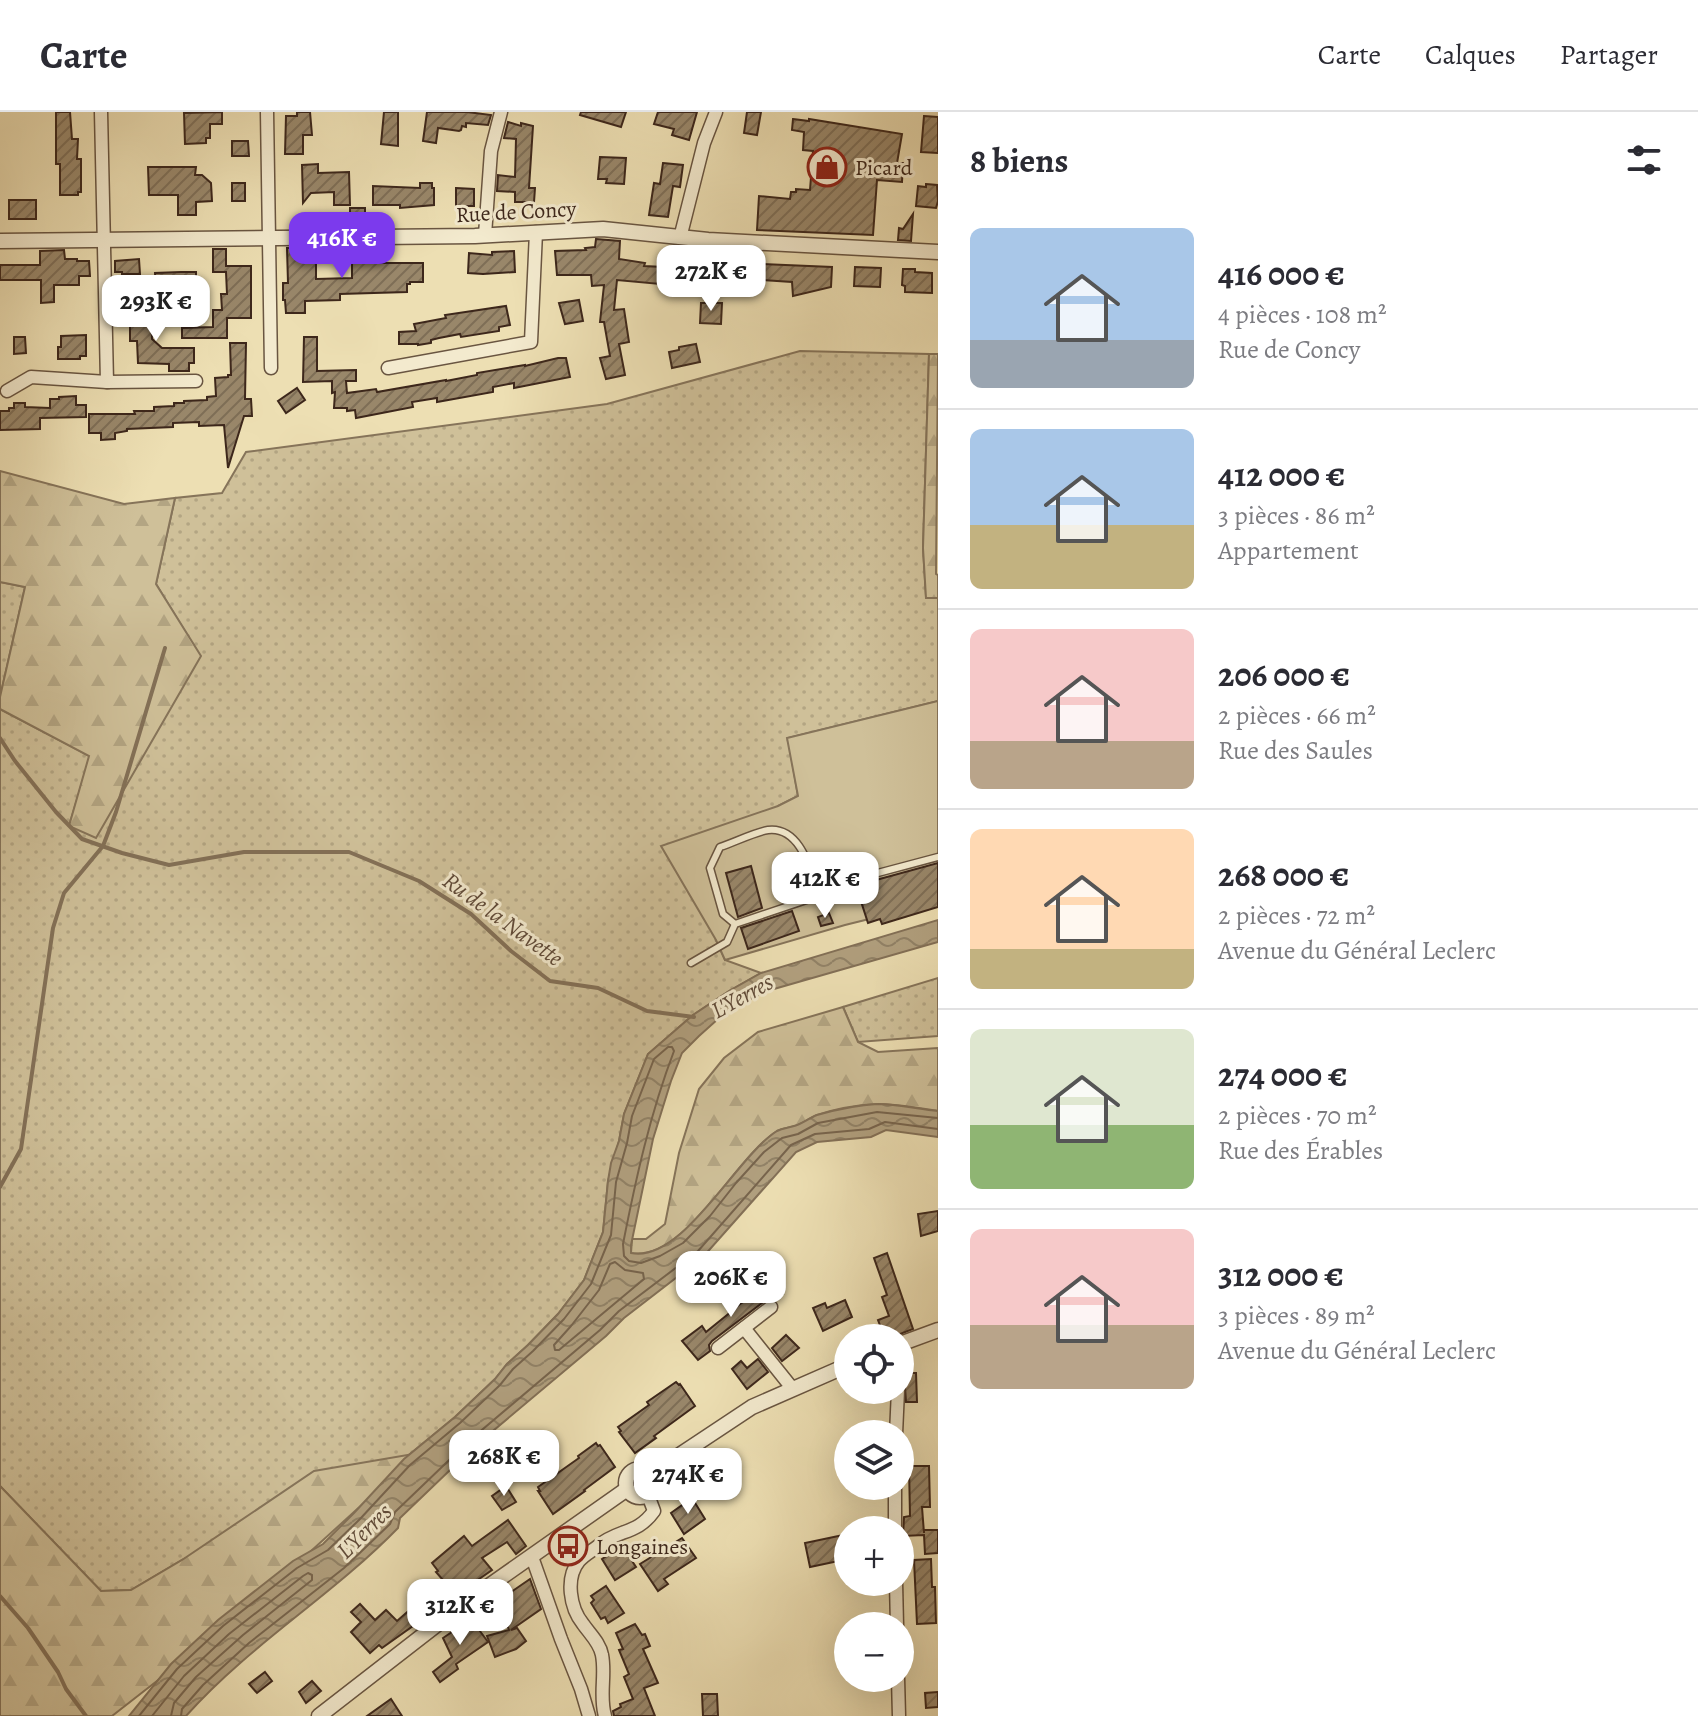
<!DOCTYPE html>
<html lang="fr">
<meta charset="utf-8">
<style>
:root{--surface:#fff;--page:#f7f7f7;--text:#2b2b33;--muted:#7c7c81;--line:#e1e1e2;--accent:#7c3aed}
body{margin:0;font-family:Alegreya,serif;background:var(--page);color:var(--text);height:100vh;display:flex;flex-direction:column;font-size:30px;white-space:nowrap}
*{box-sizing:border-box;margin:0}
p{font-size:26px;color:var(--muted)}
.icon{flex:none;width:44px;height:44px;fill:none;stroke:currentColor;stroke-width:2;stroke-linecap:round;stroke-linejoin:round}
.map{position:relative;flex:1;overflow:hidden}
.drawer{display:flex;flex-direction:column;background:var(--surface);width:760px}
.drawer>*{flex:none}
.tools{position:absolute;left:834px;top:1212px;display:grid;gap:16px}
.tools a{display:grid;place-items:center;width:80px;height:80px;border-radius:50%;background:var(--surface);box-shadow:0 8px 32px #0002;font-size:40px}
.price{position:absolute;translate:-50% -68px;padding:0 18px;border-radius:16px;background:#fff;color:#222;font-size:26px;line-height:52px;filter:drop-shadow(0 2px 4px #0008)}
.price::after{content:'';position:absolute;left:50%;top:48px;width:24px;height:18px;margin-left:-12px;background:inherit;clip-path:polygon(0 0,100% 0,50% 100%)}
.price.selected{background:var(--accent);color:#fff}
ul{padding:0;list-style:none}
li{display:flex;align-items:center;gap:24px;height:200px;padding:0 32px}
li+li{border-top:2px solid var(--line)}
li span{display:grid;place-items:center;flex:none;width:224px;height:160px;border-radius:12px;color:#555}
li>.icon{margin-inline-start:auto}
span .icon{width:96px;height:96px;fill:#fffc;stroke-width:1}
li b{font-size:34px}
h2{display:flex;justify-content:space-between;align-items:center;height:96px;padding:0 32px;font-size:34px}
header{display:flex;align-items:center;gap:48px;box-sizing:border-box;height:112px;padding:0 40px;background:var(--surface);border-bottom:2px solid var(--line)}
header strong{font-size:38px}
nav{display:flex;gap:44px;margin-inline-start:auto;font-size:28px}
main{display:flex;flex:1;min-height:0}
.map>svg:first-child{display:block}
.grass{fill:url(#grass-dots);stroke:#86745a;stroke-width:2}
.forest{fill:url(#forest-firs);stroke:#86745a;stroke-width:2}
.garden{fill:#cfc099;stroke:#86745a;stroke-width:2}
.water{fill:url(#water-waves);stroke:#837057;stroke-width:2}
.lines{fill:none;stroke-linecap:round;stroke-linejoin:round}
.shore{stroke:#77644d;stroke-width:2}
.stream{stroke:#837057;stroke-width:4}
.building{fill:url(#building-hatch);stroke:#3d271b;stroke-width:2}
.service-casing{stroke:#695541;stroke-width:9}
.minor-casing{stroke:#695541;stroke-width:15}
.tertiary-casing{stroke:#695541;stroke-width:17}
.service{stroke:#f3eace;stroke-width:6}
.minor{stroke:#f3eace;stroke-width:12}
.tertiary{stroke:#f3eace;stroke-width:14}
.labels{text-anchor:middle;stroke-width:6;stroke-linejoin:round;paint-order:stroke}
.poi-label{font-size:22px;fill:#3d271b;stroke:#f3eace;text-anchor:start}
.street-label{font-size:22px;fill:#3d271b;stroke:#f3eace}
.water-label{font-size:24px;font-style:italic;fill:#604b39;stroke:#f3eace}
</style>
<header>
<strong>Carte</strong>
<nav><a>Carte</a><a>Calques</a><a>Partager</a></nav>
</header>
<main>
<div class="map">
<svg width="938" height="1604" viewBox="0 0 938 1604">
<defs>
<pattern id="grass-dots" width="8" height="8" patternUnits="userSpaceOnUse" patternTransform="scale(2)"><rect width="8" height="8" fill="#cfc099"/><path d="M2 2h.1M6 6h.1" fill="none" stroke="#b3a583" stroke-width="1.8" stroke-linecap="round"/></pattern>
<pattern id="forest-firs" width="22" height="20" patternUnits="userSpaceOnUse" patternTransform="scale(2)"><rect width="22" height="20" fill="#cfc099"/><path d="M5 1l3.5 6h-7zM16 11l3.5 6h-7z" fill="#b3a583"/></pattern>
<pattern id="water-waves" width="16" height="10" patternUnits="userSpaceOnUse" patternTransform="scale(2)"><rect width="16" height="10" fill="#b1a07f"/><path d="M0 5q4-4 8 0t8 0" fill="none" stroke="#918267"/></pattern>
<pattern id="building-hatch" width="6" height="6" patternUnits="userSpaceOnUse" patternTransform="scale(2)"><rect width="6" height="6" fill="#99876a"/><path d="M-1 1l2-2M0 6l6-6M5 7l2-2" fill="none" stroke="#7e6e56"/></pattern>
</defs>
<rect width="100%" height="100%" fill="#eddfb3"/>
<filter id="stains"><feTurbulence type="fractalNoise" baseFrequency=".0025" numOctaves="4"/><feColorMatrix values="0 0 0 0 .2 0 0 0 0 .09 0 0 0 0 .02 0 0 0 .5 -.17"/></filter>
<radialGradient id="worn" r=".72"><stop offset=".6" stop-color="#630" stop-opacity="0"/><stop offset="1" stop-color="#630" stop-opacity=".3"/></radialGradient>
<g class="grass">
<polygon points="800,239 929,242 923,436 926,485 938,486 938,589 788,626 798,684 778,694 716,828 725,848 761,861 729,879 693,903 648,942 624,1002 619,1029 608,1069 603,1120 584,1168 558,1202 528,1233 507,1252 495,1267 455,1305 404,1347 182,1448 131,1478 101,1479 0,1374 0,597 90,644 69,714 200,544 156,472 175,386 222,381 246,340 607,292"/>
<polygon points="0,470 25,475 0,585"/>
<polygon points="938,866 938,924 858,930 843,895"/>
</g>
<g class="forest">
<polygon points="929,242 938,242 936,462 938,463 938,486 926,486 923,436"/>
<polygon points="0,359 124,392 175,386 156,472 201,544 96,726 69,714 89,644 0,597 0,585 25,475 0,470"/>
<path d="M 843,895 L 858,930 L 878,940 L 938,936 L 938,999 C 918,996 897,992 877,992 C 858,993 835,997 817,1003 C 809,1006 802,1012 795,1014 C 789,1016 783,1016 777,1019 C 734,1046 685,1150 631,1141 L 632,1127 L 646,1127 L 665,1112 L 679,1041 L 699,977 L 724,946 L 758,920 Z"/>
<polygon points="419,1341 289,1459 180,1551 112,1604 0,1604 0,1374 101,1479 131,1478 182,1448 314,1359"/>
</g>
<polygon class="garden" points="938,589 938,790 845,813 725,848 716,828 661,734 778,694 798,684 787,626"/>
<path class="water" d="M 938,808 L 938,830 L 767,879 L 728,898 L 699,924 L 682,941 L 671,969 L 653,1027 L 631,1133 L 631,1141 C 682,1152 736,1045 777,1019 C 783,1016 788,1016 794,1014 C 802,1012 809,1006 817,1003 C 835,998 858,993 877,992 C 897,992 918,997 938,999 L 938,1025 L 886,1018 L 871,1025 L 817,1030 L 796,1040 L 703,1145 L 624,1206 L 606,1224 L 475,1334 L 400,1406 L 398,1416 C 332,1484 249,1533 186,1604 L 129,1604 L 171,1552 L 218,1508 L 293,1449 L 323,1432 L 354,1401 L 404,1347 L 455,1305 L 495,1267 L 507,1252 L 528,1233 L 558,1202 L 584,1168 L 603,1120 L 608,1069 L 611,1051 L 619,1029 L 624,1002 L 648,942 L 693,903 L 729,879 L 761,861 Z"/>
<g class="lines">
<g class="shore">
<polygon points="615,1150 625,1158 643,1161 644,1167 559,1238 555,1238 554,1233 571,1214 599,1178 610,1152"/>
<path d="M 139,1604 L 177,1557 L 223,1514 L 297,1456 L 328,1438 L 360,1407 L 410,1353 L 460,1311 L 500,1273 L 513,1257 L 533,1239 L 564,1207 L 591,1172 L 611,1123 L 616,1070 L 627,1031 L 632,1004 L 654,947 L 668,935 L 672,935 L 674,939 C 650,1002 636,1066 623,1132 L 624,1144 L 629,1149 L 641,1151 L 660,1144 L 683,1131 L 710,1104 L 736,1071 L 764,1040 L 782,1026 L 798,1022 L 818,1011 L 877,1000 L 938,1006"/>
<polyline points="152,1604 184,1564 229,1522 303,1464 308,1461 312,1463 312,1468 243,1523 196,1565 174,1591 171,1604"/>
<polyline points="181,1604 182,1597 203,1573 249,1531 344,1456 390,1412 395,1400 470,1328 600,1218 619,1199 698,1139 791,1033 815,1022 869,1017 885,1010 938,1017"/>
</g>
<g class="stream">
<polyline points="0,626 15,649 56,700 82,727 122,741 169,753 244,740 349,740 419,769 471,802 511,839 550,869 598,876 647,899 694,905"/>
<polyline points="0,1075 21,1037 53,816 64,781 103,734 116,700 165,536"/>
<polyline points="0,1484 28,1516 58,1560 66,1577 86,1604"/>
</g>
</g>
<g class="building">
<polygon points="56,0 70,0 72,27 78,27 77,47 81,47 81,80 78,80 78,83 60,83 60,52 56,52"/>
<polygon points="222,0 222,12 210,12 210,26 206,26 206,31 185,32 184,1"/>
<polygon points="297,0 310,0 312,23 303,23 303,42 285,42 286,4 297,4"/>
<polygon points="384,0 398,0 398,34 381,32"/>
<polygon points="427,0 467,0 491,3 488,13 466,11 466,15 462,14 461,18 459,19 438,16 436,31 423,29"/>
<polygon points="581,0 626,0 621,15 580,3"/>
<polygon points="658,0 697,0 689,28 672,23 674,17 654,12"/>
<polygon points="747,0 761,0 757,23 744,21"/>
<polygon points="924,4 938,5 938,41 921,40"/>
<polygon points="793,7 809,9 809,7 902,22 897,51 903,51 902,70 877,68 873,123 757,118 759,84 790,87 791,80 796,80 796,77 810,78 813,39 803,38 804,20 792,18"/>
<polygon points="508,10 521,14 521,11 533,14 529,76 535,76 534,90 515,90 515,80 497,79 498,63 515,65 516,27 504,26"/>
<polygon points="232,29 248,29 249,44 232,44"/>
<polygon points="600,45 626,46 624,72 606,71 607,67 598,67"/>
<polygon points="663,51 683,53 680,75 673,74 668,105 649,103 654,71 660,72"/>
<polygon points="318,52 318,61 349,60 350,93 334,93 334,80 311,81 303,91 302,53"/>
<polygon points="148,55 196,55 195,63 202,63 211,71 212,89 196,90 196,103 178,103 178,83 149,83"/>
<rect x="232" y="71" width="13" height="18"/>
<polygon points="420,71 432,71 432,76 434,76 434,93 400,96 400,93 373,93 373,74 420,76"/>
<polygon points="926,72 937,73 938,89 936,96 916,94 918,74 926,75"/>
<polygon points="456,76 474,77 474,94 456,94"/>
<rect x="9" y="88" width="27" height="19"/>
<rect x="350" y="96" width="15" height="18"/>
<polygon points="913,102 911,129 898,128 899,116 903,117"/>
<polygon points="596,127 620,129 619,147 645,151 644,154 683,156 682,174 617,168 614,198 624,197 629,230 619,232 625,263 606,267 600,246 610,244 604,210 600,210 604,173 592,174 591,163 557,163 555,139 586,138 585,136 595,135"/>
<polygon points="287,136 316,136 316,167 352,166 352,151 423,151 423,170 410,170 410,172 407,172 407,180 340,182 340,188 305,189 305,201 286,201 285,188 283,188 283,171 288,171"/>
<polygon points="213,137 226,137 226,154 251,154 251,206 227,206 227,226 182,226 182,216 213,215 213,198 222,198 221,182 227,182 226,160 213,160"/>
<polygon points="64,138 65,147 77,147 77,149 89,149 90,164 79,164 79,173 54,173 54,190 41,191 41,168 0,168 0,153 40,153 40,139"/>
<polygon points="514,139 515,160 483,162 468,161 469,141 492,143 492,140"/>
<polygon points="727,145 741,145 741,151 832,155 831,175 793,184 792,170 762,168 761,174 726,172"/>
<polygon points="139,147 140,162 122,162 122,160 115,160 115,149"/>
<polygon points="855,155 881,156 880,175 854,174"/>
<polygon points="903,157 915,157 915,160 932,161 932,181 905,180 905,174 902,173"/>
<polygon points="181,160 196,160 196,175 193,175 193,180 156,178 155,161"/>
<polygon points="579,188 583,209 565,212 559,191"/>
<polygon points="701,191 722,191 721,212 700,211"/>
<polygon points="133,192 151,192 152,227 162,236 194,236 194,251 189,251 189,259 169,259 169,252 138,251 137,229 130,229 130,208 133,208"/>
<polygon points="506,194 510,213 499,215 499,219 461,225 460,222 439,226 431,228 431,231 418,233 418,232 399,232 399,220 416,219 414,212 446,206 445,203"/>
<polygon points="86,223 86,244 80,244 80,247 58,247 58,235 61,235 61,224"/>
<polygon points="14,225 25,225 26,241 14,242"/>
<polygon points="304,225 317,225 317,259 356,258 356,269 346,269 347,281 376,277 377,280 446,268 446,269 477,263 477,261 525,253 525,254 558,246 566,246 570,265 514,276 514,271 493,275 493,280 437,290 437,286 412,290 413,295 356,306 355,298 347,299 347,296 334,296 335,280 332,281 332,269 303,270"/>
<polygon points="230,231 246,231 245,287 251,287 252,304 244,304 228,356 224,313 199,314 199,310 173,311 173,315 127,317 127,319 115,321 115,327 101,328 101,321 89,321 89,302 135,302 134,299 154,299 154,295 174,294 174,291 184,291 184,289 207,288 207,285 216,284 215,266 228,265 228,263 231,263"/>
<polygon points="696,232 700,250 672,256 669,240 679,238 679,235"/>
<polygon points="297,276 305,288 286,301 278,289"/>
<polygon points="76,284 76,293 86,293 86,305 40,306 40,317 0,318 0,299 9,299 9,296 14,296 14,291 25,291 25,295 50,296 50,287 59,287 59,285"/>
<polygon points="938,751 938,795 882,812 880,807 868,811 857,777 871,772 870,770 876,768"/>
<polygon points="751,754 762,796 738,805 726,761"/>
<polygon points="804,765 807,775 795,778 792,767"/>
<polygon points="792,799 799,819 748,837 741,816"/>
<polygon points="829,801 833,811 821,814 818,805"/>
<polygon points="938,1099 938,1119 921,1124 918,1102"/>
<polygon points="887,1141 913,1217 890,1226 885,1226 878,1208 889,1204 882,1185 887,1183 874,1146"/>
<polygon points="773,1165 783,1182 775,1187 771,1186 766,1188 712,1229 709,1233 710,1239 698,1248 682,1229 702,1214 706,1220 732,1199 731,1198 757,1181 755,1177"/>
<polygon points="845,1188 852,1205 823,1219 813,1196 825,1191 827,1196"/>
<polygon points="786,1223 799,1236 782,1249 772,1236"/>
<polygon points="758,1247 768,1260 747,1277 732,1257 741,1249 747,1256"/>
<polygon points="904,1261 916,1261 917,1290 906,1290"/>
<polygon points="676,1270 679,1273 680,1272 695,1294 654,1324 656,1326 635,1341 619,1320 621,1319 618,1315 649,1293 647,1290"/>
<polygon points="596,1331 598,1334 600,1333 615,1355 584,1378 585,1379 553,1402 538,1379 540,1379 538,1375 579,1346 578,1344"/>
<polygon points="909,1354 929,1354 930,1395 922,1395 924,1421 924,1418 938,1418 938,1441 925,1442 924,1423 903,1424 904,1405 910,1404"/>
<polygon points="692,1356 701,1371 690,1378 680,1363"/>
<polygon points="506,1374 516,1390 502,1398 492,1384"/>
<polygon points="692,1386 705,1407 684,1422 671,1401"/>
<polygon points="508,1408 526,1434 516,1442 507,1430 482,1446 492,1458 456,1483 436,1460 438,1459 432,1451 464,1424 472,1434"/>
<polygon points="848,1422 848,1447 810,1455 805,1431"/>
<polygon points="682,1426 696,1446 664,1467 668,1472 658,1479 640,1452"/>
<polygon points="622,1434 636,1455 615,1468 602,1447"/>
<polygon points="931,1447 932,1475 935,1475 936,1511 917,1512 914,1448"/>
<polygon points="530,1467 541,1497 511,1518 517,1516 526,1529 516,1537 495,1545 487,1524 509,1518 498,1489"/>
<polygon points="606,1474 624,1501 608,1511 605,1505 601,1507 591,1491 594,1488 591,1484"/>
<polygon points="424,1489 434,1499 382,1536 379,1533 370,1541 351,1520 361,1510 351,1500 360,1492 375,1508 386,1498 397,1509 414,1494 416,1496"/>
<polygon points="471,1507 488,1530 456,1552 458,1557 440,1570 433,1560 452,1545 443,1526"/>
<polygon points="635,1512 642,1523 645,1522 650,1534 643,1537 658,1571 644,1576 655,1604 614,1604 613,1599 621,1595 620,1592 633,1587 624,1565 629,1562 619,1538 623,1537 616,1521"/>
<polygon points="265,1560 272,1569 257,1581 249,1572"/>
<polygon points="312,1569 321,1579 306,1591 299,1580"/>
<polygon points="938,1580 938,1595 926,1596 925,1581"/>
<polygon points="702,1582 717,1582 718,1604 703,1604"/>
<polygon points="391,1587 402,1604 367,1604"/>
</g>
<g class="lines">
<defs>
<g id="service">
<path d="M 735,812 L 723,802 L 710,756 L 720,735 C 733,731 755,720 768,718 C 801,714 811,760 820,783"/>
<polyline points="691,851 727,830 735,812 836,778 874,762 938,745"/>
</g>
<g id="minor">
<polyline points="101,0 107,270 196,269"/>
<polyline points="267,0 271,256"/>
<polyline points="485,123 491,39 501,0"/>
<polyline points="680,126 704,31 716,0"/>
<polyline points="388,256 531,230 536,120"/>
<polyline points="7,279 31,265 107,270"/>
<polyline points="744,1216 792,1276"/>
<polyline points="718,1236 771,1195"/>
<polyline points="900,1248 901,1232"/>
<polyline points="896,1322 898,1278"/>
<polyline points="895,1418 895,1374"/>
<polyline points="532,1445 561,1527 581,1577 589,1604"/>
<polyline points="896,1470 897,1514"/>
<polyline points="898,1566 899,1604"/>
<path d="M 605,1604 C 599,1584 606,1563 602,1543 C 600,1531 590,1522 583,1512 C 570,1496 565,1466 579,1449 C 584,1443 592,1439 598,1434 C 618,1417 637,1423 654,1399 L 648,1383"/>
</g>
<g id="tertiary">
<polyline points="0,129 475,124 603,117 708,128 938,140"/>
<polyline points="900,1232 938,1218"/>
<circle cx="640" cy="1371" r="14"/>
<polyline points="651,1362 752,1295 848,1253"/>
<polyline points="319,1604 462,1493 627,1377"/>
</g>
</defs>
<use href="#service" class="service-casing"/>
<use href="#minor" class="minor-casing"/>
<use href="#tertiary" class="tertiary-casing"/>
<use href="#service" class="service"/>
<use href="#minor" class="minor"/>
<use href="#tertiary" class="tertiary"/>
</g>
<defs>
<symbol id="shop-ring" viewBox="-11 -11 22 22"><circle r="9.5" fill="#f3eace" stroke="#8f2418" stroke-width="1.5"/><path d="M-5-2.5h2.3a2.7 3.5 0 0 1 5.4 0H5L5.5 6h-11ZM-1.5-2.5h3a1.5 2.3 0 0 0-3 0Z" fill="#8f2418"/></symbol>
<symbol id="bus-ring" viewBox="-11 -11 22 22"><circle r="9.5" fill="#f3eace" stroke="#8f2418" stroke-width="1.5"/><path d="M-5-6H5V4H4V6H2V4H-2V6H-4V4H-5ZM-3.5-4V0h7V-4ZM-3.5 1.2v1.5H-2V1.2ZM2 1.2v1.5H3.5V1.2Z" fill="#8f2418"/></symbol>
</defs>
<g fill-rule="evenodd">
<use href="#shop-ring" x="805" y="33" width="44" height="44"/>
<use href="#bus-ring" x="546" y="1412" width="44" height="44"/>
</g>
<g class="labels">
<g class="poi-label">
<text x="855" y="63">Picard</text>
<text x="596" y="1442">Longaines</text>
</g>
<g class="street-label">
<text transform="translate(516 99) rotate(-3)" y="8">Rue de Concy</text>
</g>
<g class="water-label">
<text transform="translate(503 807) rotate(36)" y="8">Ru de la Navette</text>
<text transform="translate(742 884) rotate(-29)" y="8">L'Yerres</text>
<text transform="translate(364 1419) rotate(-45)" y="8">L'Yerres</text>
</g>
</g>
<rect width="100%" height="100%" filter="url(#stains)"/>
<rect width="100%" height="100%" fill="url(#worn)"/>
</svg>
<div class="tools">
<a><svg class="icon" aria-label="locate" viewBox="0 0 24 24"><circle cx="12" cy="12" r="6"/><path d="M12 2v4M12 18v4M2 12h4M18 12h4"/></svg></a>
<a><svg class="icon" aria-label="layers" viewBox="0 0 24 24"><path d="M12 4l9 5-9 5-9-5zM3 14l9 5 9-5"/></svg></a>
<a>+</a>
<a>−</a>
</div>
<b class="price selected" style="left:342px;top:168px">416K €</b>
<b class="price" style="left:711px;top:201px">272K €</b>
<b class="price" style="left:156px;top:231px">293K €</b>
<b class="price" style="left:825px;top:808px">412K €</b>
<b class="price" style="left:731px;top:1207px">206K €</b>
<b class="price" style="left:504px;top:1386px">268K €</b>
<b class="price" style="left:688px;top:1404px">274K €</b>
<b class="price" style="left:460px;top:1535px">312K €</b>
</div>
<section class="drawer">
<h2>8 biens<svg class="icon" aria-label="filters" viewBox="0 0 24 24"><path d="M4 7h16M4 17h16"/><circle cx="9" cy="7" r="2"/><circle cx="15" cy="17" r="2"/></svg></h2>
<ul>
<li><span style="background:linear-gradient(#a9c7e8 70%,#9aa5b1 0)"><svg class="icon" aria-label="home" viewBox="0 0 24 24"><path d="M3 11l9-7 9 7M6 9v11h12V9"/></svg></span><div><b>416 000 €</b><p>4 pièces · 108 m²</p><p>Rue de Concy</p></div></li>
<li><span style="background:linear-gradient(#a9c7e8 60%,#c2b280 0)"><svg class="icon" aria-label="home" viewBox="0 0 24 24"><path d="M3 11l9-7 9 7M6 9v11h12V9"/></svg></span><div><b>412 000 €</b><p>3 pièces · 86 m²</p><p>Appartement</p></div></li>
<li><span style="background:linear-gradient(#f6c9c9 70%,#b9a48a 0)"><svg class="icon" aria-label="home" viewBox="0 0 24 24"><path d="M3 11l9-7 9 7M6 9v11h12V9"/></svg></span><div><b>206 000 €</b><p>2 pièces · 66 m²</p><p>Rue des Saules</p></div></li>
<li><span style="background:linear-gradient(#ffd9b3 75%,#c2b280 0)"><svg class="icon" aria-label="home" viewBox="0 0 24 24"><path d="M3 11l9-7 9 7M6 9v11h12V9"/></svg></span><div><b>268 000 €</b><p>2 pièces · 72 m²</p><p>Avenue du Général Leclerc</p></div></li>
<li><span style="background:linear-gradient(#dfe7d0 60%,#8fb573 0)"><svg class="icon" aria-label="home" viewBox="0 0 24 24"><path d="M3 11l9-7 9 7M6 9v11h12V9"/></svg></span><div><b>274 000 €</b><p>2 pièces · 70 m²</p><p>Rue des Érables</p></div></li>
<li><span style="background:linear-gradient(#f6c9c9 60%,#b9a48a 0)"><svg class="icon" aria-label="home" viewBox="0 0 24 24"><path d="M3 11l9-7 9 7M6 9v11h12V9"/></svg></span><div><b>312 000 €</b><p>3 pièces · 89 m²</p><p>Avenue du Général Leclerc</p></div></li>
</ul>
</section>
</main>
